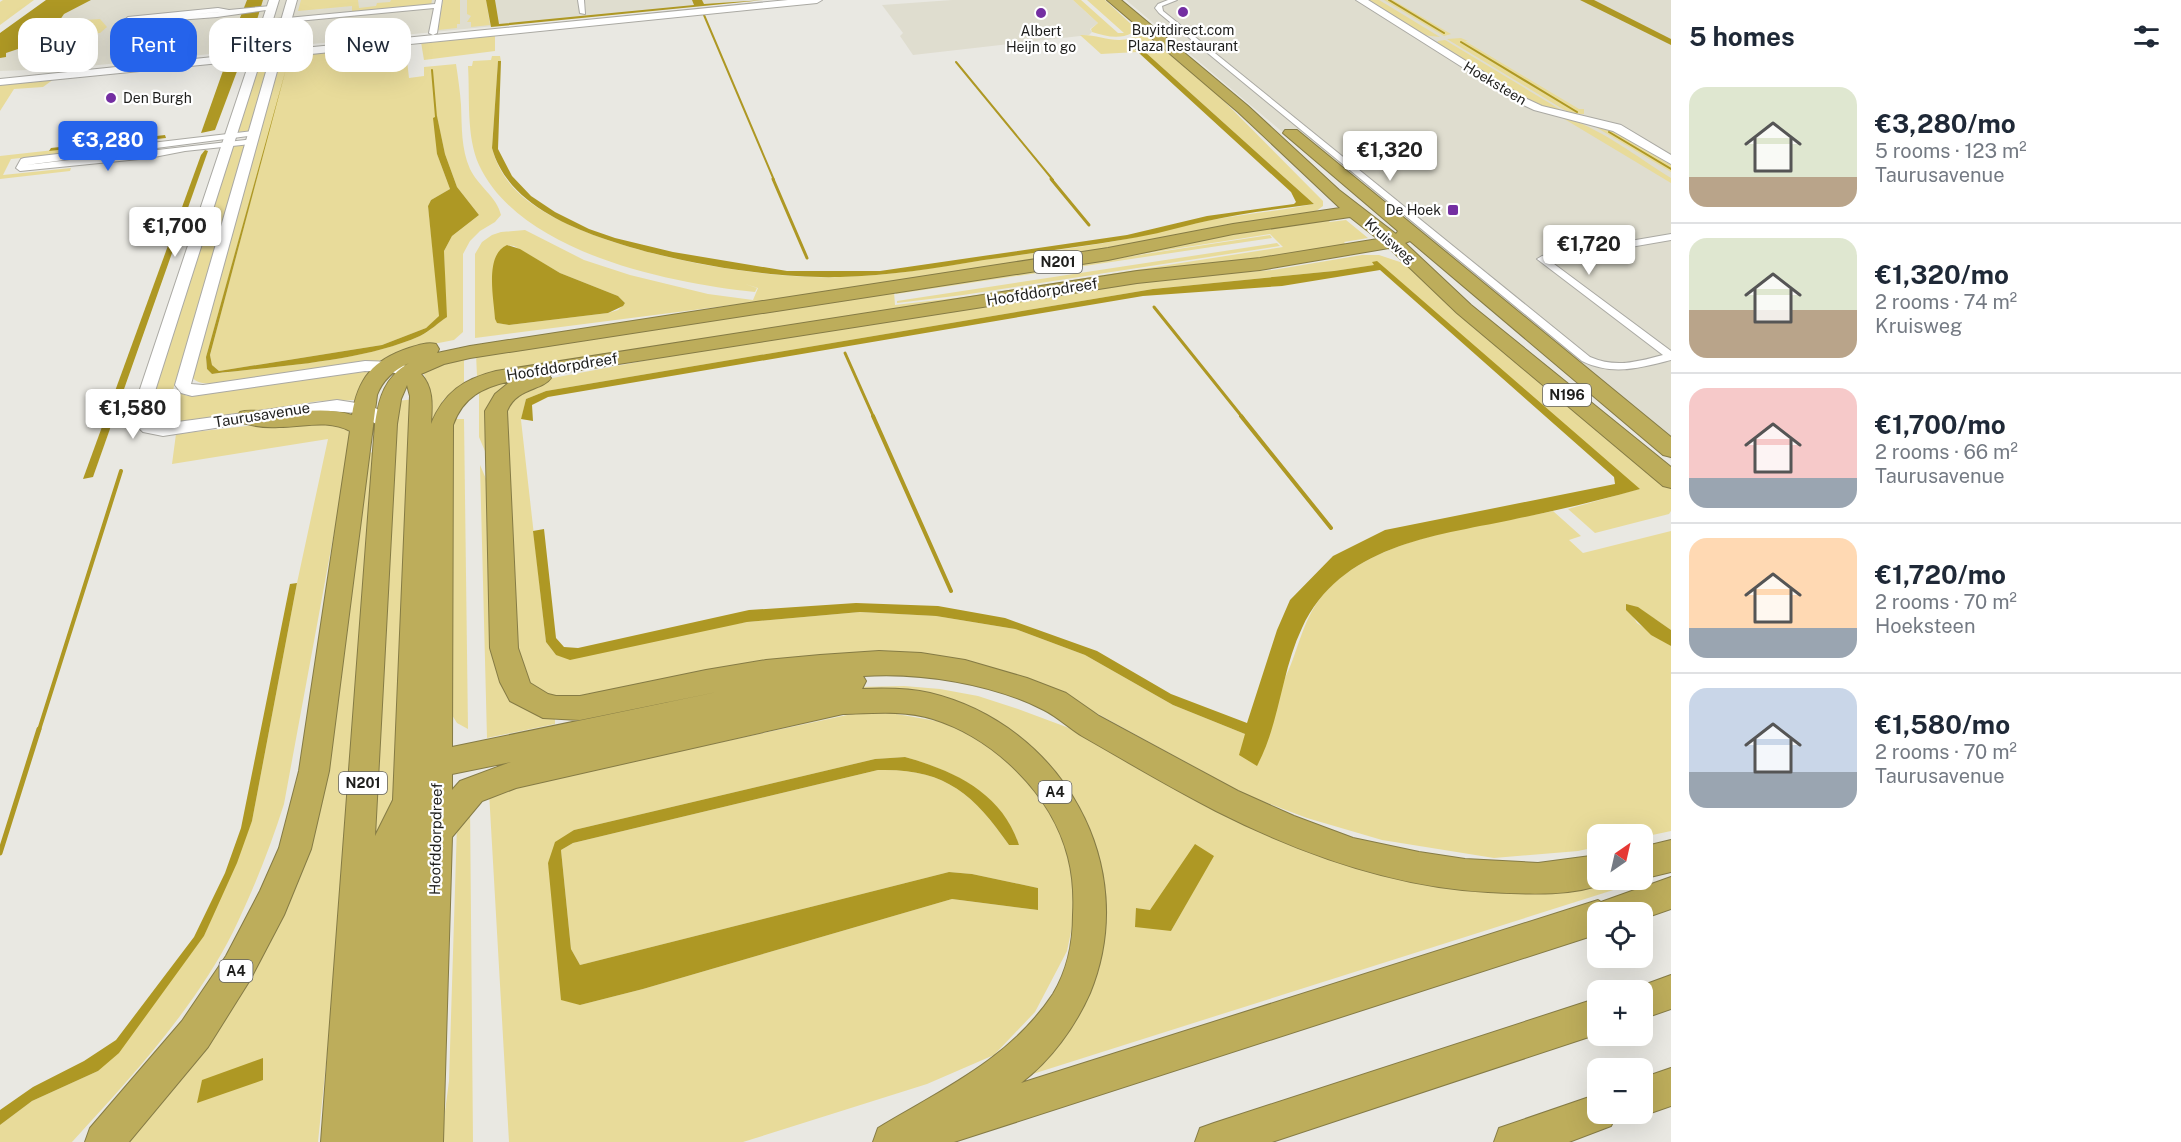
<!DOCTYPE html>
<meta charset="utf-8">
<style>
:root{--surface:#fff;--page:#f6f6f7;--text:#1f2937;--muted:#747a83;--line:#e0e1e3;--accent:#2563eb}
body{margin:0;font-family:"Public Sans",sans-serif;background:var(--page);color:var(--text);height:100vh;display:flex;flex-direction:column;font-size:22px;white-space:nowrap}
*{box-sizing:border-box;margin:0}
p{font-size:20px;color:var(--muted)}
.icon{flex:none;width:33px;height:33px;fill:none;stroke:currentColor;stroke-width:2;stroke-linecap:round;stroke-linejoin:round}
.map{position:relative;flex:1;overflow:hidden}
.drawer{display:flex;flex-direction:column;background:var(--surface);width:510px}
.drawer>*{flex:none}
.hud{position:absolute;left:18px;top:18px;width:570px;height:54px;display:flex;gap:12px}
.needle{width:39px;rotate:34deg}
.fabs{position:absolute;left:1587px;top:824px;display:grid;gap:12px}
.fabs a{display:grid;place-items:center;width:66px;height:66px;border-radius:12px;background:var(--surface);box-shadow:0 6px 24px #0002;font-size:30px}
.price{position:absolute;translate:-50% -51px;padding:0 14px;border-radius:6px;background:#fff;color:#222;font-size:20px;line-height:39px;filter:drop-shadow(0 2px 3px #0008)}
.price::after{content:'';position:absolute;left:50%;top:36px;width:18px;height:14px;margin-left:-9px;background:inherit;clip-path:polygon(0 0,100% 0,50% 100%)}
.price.current{background:var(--accent);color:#fff}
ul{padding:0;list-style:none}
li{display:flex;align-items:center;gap:18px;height:150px;padding:0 18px}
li+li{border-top:2px solid var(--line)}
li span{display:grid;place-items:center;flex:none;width:168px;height:120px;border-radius:18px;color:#555}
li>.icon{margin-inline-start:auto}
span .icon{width:72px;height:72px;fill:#fffc;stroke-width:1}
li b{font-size:26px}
h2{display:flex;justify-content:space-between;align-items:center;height:72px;padding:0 18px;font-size:26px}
.chip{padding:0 21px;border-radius:18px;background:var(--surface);box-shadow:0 6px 24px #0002;font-size:21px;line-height:54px}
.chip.current{background:var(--accent);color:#fff}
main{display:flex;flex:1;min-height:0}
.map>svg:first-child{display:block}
.built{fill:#dfddcf}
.green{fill:#e8db9a;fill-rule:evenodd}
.water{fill:#ae9824}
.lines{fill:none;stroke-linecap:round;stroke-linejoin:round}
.stream-far3{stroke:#ae9824;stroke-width:2}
.stream-far2{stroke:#ae9824;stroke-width:3}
.stream-far1{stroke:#ae9824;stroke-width:4}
.stream{stroke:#ae9824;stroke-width:5}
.street-casing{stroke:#aaa9a3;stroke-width:2}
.secondary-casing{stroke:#aaa9a3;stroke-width:2}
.highway-casing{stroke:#857b45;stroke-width:2}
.street{fill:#fff;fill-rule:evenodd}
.secondary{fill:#fff;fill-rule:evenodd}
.highway{fill:#bdad5b;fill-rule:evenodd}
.poi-dot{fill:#742ea2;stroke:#fff;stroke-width:2}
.labels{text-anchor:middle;stroke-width:4.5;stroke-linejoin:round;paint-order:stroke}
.far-poi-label{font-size:14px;fill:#1e1e1c;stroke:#fff}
.far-street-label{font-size:14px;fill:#1e1e1c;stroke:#fff}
.shield{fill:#fff;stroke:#626260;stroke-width:1.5}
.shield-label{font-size:14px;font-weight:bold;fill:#1e1e1c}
.street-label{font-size:15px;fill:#1e1e1c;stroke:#fff}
</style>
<main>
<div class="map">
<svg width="1671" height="1142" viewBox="0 0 1671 1142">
<rect width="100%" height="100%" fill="#e9e8e2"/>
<g class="built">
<polygon points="73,0 760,0 58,69 0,71 0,51"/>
<polygon points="952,0 1073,0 1098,23 1090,29 1092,32 1089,35 913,55 900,36 903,33 882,5"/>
<polygon points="1126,0 1671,0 1671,460"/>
</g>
<g class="green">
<polygon points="3,0 34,0 0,25 0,2"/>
<polygon points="301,0 358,0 359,8 376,6 377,3 390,2 391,0 432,0 431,5 352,13 352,6 298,11"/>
<polygon points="443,0 460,0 460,24 457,24 457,28 438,30"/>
<polygon points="467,0 486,0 490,25 471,27 471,22 467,22 471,16 467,14"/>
<path d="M 1073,0 L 1081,0 L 1118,33 L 1124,33 L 1087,0 L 1105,0 L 1133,26 L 1132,33 C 1119,40 1105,36 1092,32 L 1091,29 L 1098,23 Z"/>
<polygon points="1368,0 1379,0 1440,37 1422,35"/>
<polygon points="1384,0 1393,0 1451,34 1444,36"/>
<polygon points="100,19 107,27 100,33 34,39 67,28 71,21"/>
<path d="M 1141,31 L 1214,91 L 1323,201 L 1323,206 L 1315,212 L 1165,242 L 827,293 L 475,338 L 475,254 L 482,242 L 492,235 L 501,232 L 525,230 L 584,260 L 630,275 L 708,294 L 753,300 L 758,288 L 745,284 L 757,288 L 755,292 C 669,283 520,253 479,165 C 466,136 470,98 468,66 L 472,66 L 473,61 L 491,60 L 492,56 L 500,56 L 501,61 L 498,61 L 492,148 C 497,168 508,184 523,197 C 587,251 756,280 839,277 C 892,276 944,266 997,258 C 1041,252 1087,247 1131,238 C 1158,233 1184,225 1211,220 C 1245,214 1280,211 1314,204 L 1134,42 L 1128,44 L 1137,52 L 1101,54 L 1080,35 C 1102,34 1123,49 1141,31 ZM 507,245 L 514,246 L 560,273 L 618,296 L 625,303 L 618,310 L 608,313 L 509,325 L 498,323 L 495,319 Z"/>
<polygon points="495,35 495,51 424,60 421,42"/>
<polygon points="1461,38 1468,41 1465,41 1579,109 1584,109 1584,114 1571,114 1447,39"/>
<polygon points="1445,40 1566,113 1536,106 1436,44 1438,41"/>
<path d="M 405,43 L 409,78 L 424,76 L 424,67 L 456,64 C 458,77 460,91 461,105 C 462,128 461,148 470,169 C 478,186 497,197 501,215 L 495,222 L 480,231 L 470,241 L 463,254 L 463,332 L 454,340 L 423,346 L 385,360 L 215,383 C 204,384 197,384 190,375 L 251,157 L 281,61 L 291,56 ZM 437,117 L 445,154 L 457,187 L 479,215 L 452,236 L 444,251 L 446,317 C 438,323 429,332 420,336 C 361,362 276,366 212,374 L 207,369 L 206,357 L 268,136 L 210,355 L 212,365 L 219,371 L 382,345 L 426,328 L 440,316 L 428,206 L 431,200 L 450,189 L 437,154 Z"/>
<polygon points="271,58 248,131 237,132 260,59"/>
<polygon points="54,79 43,87 14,89 0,111 0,84"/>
<path d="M 1561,117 C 1595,124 1640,159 1671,178 L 1671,183 Z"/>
<polygon points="1589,123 1615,132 1671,165 1671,172"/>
<polygon points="245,144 173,390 187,396 352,371 371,371 358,400 319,401 172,425 151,420 148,413 232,146"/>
<polygon points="90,146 87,151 11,159 3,175 71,168 70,171 0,179 0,156"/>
<path d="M 1326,218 L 1330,222 L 1346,220 L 1368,238 L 1344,242 L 1346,245 L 1244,261 L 1130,272 L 477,377 L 476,353 ZM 1270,234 L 1283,247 L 964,297 L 895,305 L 894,292 L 896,291 L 896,294 L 1272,238 L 1270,235 L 981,279 Z"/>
<polygon points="1277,243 1280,246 963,295 897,303 897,301"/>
<path d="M 1362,255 L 1379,255 L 1406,264 L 1561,399 L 1671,489 L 1671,511 L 1669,514 L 1595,533 L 1568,509 L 1639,489 L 1375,265 L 1334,271 L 1153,289 L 546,391 L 526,399 L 521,420 L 546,642 L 556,655 L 747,622 L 860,612 L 936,616 L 1015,629 L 1085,655 L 1173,705 L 1245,734 C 1257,717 1273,700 1283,682 C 1298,654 1301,622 1322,596 C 1373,535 1480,527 1553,511 L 1581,536 L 1569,540 L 1583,553 L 1671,531 L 1671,630 L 1637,607 L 1626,605 L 1637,623 L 1671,646 L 1671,831 L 1643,837 L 1642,834 L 1598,834 L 1597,847 L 1578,851 L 1494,858 L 1382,840 L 1307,818 L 1246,795 L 1087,708 L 947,662 L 570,699 L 538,692 L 519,670 L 505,403 L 542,380 L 659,358 L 1142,280 L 1273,270 Z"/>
<path d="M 464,356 L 464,383 L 443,400 L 434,421 L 428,421 C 428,404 432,386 422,371 Z"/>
<polygon points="526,374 513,385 493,470 479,437 479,390"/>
<polygon points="415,399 400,798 380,832 369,835 397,401"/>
<polygon points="451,419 464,419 468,729 457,723 447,707"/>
<path d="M 275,423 L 341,424 L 352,435 L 284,804 C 270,848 253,891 233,932 C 195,1008 129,1080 72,1142 L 0,1142 L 0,1125 L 32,1101 L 98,1071 L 204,936 L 252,821 L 297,583 L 328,439 L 172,464 L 176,434 Z"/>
<polygon points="378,452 345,877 318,1142 115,1142 283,901 365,453"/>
<polygon points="480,465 493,495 500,652 555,715 555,724 487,738"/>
<path d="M 904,686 L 940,689 L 978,696 L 1018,709 L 1069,728 L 1232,815 L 1474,886 L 1619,879 L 1626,886 L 1020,1078 L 1079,998 L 1077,819 L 942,705 L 754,707 L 857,687 ZM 1213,856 L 1171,931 L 1136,908 L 1150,910 Z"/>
<path d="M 879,711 L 948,723 L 980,739 L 1005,756 L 1055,816 L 1071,860 L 1076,908 L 1067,951 L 1035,1012 L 994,1055 L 927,1084 L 743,1142 L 509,1142 L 489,792 L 852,714 ZM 905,757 C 954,771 1001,793 1019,845 L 1009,845 C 973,793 944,768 878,770 L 573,843 L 561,850 L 571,949 L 580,965 L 949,872 L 972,874 L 1038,888 L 1038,910 L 952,899 L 643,989 L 580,1005 L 548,863 L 574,830 L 875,759 Z"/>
<polygon points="470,803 473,1142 441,1142 449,1081 457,825"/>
</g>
<g class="water">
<polygon points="46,0 91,0 64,14 53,30 29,37 21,48 6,53 6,57 0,58 0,33"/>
<polygon points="247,0 263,0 248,49 227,51"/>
<polygon points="486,0 495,0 499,24 694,5 692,0 702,0 704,4 765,0 491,27"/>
<polygon points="1580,0 1594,0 1671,39 1671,45"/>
<path d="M 1134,42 L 1314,204 C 1279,209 1242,213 1207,221 C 1180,227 1154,235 1127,239 C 1080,247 1032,253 984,260 C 936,268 888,276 840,277 C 769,279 665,261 599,237 C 555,221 505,196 492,148 L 498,61 L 501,61 L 498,149 L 512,176 L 531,196 L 555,212 L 589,229 L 615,238 L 673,252 L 787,271 L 880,271 L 1127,235 L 1207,216 L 1294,204 L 1296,202 L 1291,192 L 1128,43 Z"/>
<polygon points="239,66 215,130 201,133 224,68"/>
<path d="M 286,69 L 210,355 L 212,365 L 219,371 L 382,345 L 426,328 L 439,316 L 428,206 L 431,200 L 450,189 L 437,154 L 433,118 L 437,116 L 445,154 L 457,187 L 479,215 L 452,236 L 444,251 L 447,317 C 438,323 430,331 420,336 C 362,362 276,366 212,374 L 207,369 L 206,357 Z"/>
<polygon points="165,135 166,138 49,151 51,148"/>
<polygon points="205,150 208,151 93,477 83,479 201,155"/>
<path d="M 507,245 L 520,249 L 560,273 L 618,296 L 625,303 L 623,306 L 608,313 L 509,325 L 497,323 L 495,319 C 494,299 484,255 507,245 Z"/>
<path d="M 1377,261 L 1640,489 C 1597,501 1554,511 1511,520 C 1433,536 1340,546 1302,628 C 1281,672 1280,723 1257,766 L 1239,755 L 1245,734 L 1173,705 L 1085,655 L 1015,629 L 936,616 L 860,612 L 747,622 L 570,660 L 556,655 L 546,642 L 533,531 L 544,529 L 556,638 L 564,647 L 578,648 L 749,610 L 856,603 L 938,606 L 1005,618 L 1097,651 L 1171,694 L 1247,723 L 1277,630 L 1290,600 L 1333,556 L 1385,530 L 1615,484 L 1614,477 L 1380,270 L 1282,286 L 1143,296 L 548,397 L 532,405 L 533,421 L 521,419 L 526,399 L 546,391 L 1153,289 L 1334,271 L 1374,265 L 1372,262 Z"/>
<polygon points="297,583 252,821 237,863 204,936 119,1053 98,1071 32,1101 0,1125 0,1110 33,1087 84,1061 116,1040 194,937 225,873 241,828 290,584"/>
<polygon points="1626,604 1638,607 1671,630 1671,646 1651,635 1626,610"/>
<path d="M 905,757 C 955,771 1002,793 1019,845 L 1009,845 C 973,793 944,768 878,770 L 573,843 L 561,850 L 571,949 L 580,965 L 949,872 L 972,874 L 1038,888 L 1038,910 L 952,899 L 643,989 L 580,1005 L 561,1000 L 548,863 L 555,842 L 574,830 L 875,759 Z"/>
<polygon points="1195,844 1214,856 1171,931 1135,927 1136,908 1150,910"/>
<polygon points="263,1058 263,1080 197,1103 202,1080"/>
</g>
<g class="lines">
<g class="stream-far3">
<polyline points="1389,0 1444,33"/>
<polyline points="704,15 774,180"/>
<polyline points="1461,42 1577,112"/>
<polyline points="956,62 1053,180"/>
<polyline points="432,70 436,117"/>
<polyline points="1609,132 1671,169"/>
</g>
<g class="stream-far2">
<polyline points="773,179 807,258"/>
<polyline points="1051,179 1089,225"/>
<polyline points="1154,307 1243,418"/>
<polyline points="845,353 874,418"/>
</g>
<g class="stream-far1">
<polyline points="873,416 951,591"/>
<polyline points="1241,416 1331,528"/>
<polyline points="39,730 121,471"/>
</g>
<polyline class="stream" points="0,853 39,729"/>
<defs>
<g id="street">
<polygon points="436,0 442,0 437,33 433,35 429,33 434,8 266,24 263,22 266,20 435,4"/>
<polygon points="578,0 584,0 585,14 580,13"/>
<path d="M 1168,0 L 1177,0 L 1162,6 L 1163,11 L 1590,357 C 1615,368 1637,362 1663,355 L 1537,259 L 1542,256 L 1671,234 L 1671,240 L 1550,261 L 1671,351 L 1671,360 C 1639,368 1613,376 1582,361 L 1159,13 L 1155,8 L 1158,4 Z"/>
<path d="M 271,6 L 273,9 L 217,17 L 125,24 L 122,22 L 128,17 L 218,8 L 229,10 ZM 218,12 L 219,12 L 185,15 Z"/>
<polygon points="253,131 256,131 256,135 26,165 254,139 254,143 251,144 185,151 149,158 20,171 16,168 21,159 24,158"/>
</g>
<g id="secondary">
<polygon points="269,0 279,0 263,52 272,51 287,0 297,0 283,50 788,0 822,0 817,3 281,57 191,384 203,385 365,361 395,362 414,369 416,373 408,378 392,372 365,371 192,396 181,393 175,385 270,58 261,59 149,410 149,420 163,424 337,400 369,405 385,413 394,424 392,428 386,430 358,413 327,411 163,436 143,432 133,422 133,410 250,60 0,85 0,79 252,53"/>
<polygon points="1356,0 1368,0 1527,99 1542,106 1621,125 1671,155 1671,164 1613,131 1534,110 1519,103"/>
</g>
<g id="highway">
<path d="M 1107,0 L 1121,0 L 1248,106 L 1339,190 L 1396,234 L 1398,231 L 1283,133 L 1285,130 L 1297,130 L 1671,437 L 1671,457 L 1663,455 L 1410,241 L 1405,243 L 1471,305 L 1671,467 L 1671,488 L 1663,486 L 1457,313 L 1389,248 L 1260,270 L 1137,283 L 548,375 L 551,378 C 542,391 517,387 507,411 L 518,648 L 530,683 L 548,694 L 556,696 L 580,696 L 706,670 L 766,660 L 820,655 L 879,651 L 921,653 L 965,660 L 1027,678 L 1066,693 L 1099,716 L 1238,791 L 1294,816 L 1353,838 L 1419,852 L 1465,859 L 1538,863 L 1598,855 L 1598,879 L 1611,879 L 1609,882 C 1572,897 1528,894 1488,892 C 1393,887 1301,854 1216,811 C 1171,788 1126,761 1082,736 C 1069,728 1058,717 1044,710 C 993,684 921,672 863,676 L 866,681 L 862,689 C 885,688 908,688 930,693 C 1062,725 1142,866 1090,993 C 1075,1027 1051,1060 1021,1083 L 1598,900 L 1601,902 L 1671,877 L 1671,909 L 1642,919 L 1642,912 L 1598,912 L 1598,934 L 954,1142 L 873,1142 L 878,1128 C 943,1089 1010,1059 1053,994 C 1067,971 1073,942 1073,915 C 1074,896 1073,876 1068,857 C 1052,794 994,738 933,719 C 905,710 873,713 843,714 L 516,788 L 482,801 L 452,837 L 443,1142 L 321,1142 L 375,424 C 379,397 385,377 409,363 C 394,370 383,379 377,395 L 329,771 L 311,849 L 284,915 L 250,980 L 208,1047 L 129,1142 L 85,1142 L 90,1128 L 182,1021 L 226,956 L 260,891 L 279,848 L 299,771 L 350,431 C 328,419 303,427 279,427 C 266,428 252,426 240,422 L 237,417 L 240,412 C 253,408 265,413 277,413 C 303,412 327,407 352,415 C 358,378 373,360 409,348 C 418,345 427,342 436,344 L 439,349 L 437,353 L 470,346 L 1108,248 L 1233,224 L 1340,208 L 1238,112 ZM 1350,217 L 1378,239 L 1260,258 L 1137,271 L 496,371 C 464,379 444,392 431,424 C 432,406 434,388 421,374 L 444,364 L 470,358 L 1108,260 L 1233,234 ZM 511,381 L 495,394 L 485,411 L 490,648 L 500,682 L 510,701 L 543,718 L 580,720 L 722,691 L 452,747 L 453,425 C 463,397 483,387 511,381 ZM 407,385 L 410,396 L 393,800 L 375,836 L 397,424 L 401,399 ZM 511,762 L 460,781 L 452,790 L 452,774 Z"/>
<polygon points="1671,840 1671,872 1642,879 1642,847"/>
<polygon points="1671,975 1671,1009 1642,1019 1642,990 1630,990"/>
<polygon points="1598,998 1598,1034 1272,1142 1195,1142 1200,1128 1214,1123"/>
<polygon points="1671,1068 1671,1106 1642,1116 1636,1113 1642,1113 1642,1078"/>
<polygon points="1598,1094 1598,1113 1617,1113 1611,1126 1569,1142 1494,1142 1499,1128"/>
</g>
</defs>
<use href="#street" class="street-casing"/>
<use href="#secondary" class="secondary-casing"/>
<use href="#highway" class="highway-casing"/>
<use href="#street" class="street"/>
<use href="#secondary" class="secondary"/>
<use href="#highway" class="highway"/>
</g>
<g class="poi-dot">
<circle cx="1183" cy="12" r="6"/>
<circle cx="1041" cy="13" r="6"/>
<circle cx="111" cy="98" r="6"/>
<rect x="1447" y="204" width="12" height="12" rx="3"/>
</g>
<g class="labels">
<g class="far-poi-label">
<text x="1183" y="35">Buyitdirect.com<tspan x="1183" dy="16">Plaza Restaurant</tspan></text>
<text x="1041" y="36">Albert<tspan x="1041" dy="16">Heijn to go</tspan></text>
<text x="123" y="103" text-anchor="start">Den Burgh</text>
<text x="1441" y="215" text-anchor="end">De Hoek</text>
</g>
<g class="far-street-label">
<text transform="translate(1495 83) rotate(31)" y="5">Hoeksteen</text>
<text transform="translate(1390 241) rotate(41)" y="5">Kruisweg</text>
</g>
<g class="shield">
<rect x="1034" y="251" width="48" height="22" rx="4.5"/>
<rect x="1543" y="384" width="48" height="22" rx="4.5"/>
<rect x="339" y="772" width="48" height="22" rx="4.5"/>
<rect x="1038.5" y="781" width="33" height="22" rx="4.5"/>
<rect x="219.5" y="960" width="33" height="22" rx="4.5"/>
</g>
<g class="shield-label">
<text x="1058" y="267">N201</text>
<text x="1567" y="400">N196</text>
<text x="363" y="788">N201</text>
<text x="1055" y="797">A4</text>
<text x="236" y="976">A4</text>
</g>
<g class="street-label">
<text transform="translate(1042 292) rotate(-9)" y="5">Hoofddorpdreef</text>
<text transform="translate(562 367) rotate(-9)" y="5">Hoofddorpdreef</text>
<text transform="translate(262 415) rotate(-9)" y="5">Taurusavenue</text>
<text transform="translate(436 839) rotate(-89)" y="5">Hoofddorpdreef</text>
</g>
</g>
</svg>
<div class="fabs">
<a><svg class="needle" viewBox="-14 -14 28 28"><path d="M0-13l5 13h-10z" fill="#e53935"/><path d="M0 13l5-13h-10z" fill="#747a83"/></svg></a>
<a><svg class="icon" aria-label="locate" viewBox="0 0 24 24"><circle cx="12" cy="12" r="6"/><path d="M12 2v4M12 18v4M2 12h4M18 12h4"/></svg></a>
<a>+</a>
<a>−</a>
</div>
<b class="price current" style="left:108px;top:172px">€3,280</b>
<b class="price" style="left:1390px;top:182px">€1,320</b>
<b class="price" style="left:175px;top:258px">€1,700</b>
<b class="price" style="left:1589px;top:276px">€1,720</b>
<b class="price" style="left:133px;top:440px">€1,580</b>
<div class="hud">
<a class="chip">Buy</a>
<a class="chip current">Rent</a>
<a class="chip">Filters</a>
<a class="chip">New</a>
</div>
</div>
<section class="drawer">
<h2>5 homes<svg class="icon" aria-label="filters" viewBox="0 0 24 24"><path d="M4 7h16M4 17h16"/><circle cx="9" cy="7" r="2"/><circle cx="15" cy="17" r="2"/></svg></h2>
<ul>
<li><span style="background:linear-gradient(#dfe7d0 75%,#b9a48a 0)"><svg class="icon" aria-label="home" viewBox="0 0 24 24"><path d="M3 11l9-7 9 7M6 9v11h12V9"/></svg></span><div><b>€3,280/mo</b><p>5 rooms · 123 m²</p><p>Taurusavenue</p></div></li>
<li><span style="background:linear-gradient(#dfe7d0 60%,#b9a48a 0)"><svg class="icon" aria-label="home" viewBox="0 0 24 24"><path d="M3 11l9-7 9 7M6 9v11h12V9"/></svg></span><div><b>€1,320/mo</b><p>2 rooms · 74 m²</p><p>Kruisweg</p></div></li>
<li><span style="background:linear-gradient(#f6c9c9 75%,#9aa5b1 0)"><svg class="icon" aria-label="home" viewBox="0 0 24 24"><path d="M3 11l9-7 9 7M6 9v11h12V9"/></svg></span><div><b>€1,700/mo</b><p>2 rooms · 66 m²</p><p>Taurusavenue</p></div></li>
<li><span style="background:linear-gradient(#ffd9b3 75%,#9aa5b1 0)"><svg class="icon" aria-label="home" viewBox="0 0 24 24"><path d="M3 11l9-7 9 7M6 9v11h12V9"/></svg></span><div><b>€1,720/mo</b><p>2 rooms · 70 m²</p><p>Hoeksteen</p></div></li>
<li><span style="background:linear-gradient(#c9d6e8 70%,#9aa5b1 0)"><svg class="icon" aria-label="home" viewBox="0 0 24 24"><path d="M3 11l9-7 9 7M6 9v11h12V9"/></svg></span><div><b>€1,580/mo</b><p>2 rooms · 70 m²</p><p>Taurusavenue</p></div></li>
</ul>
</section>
</main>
